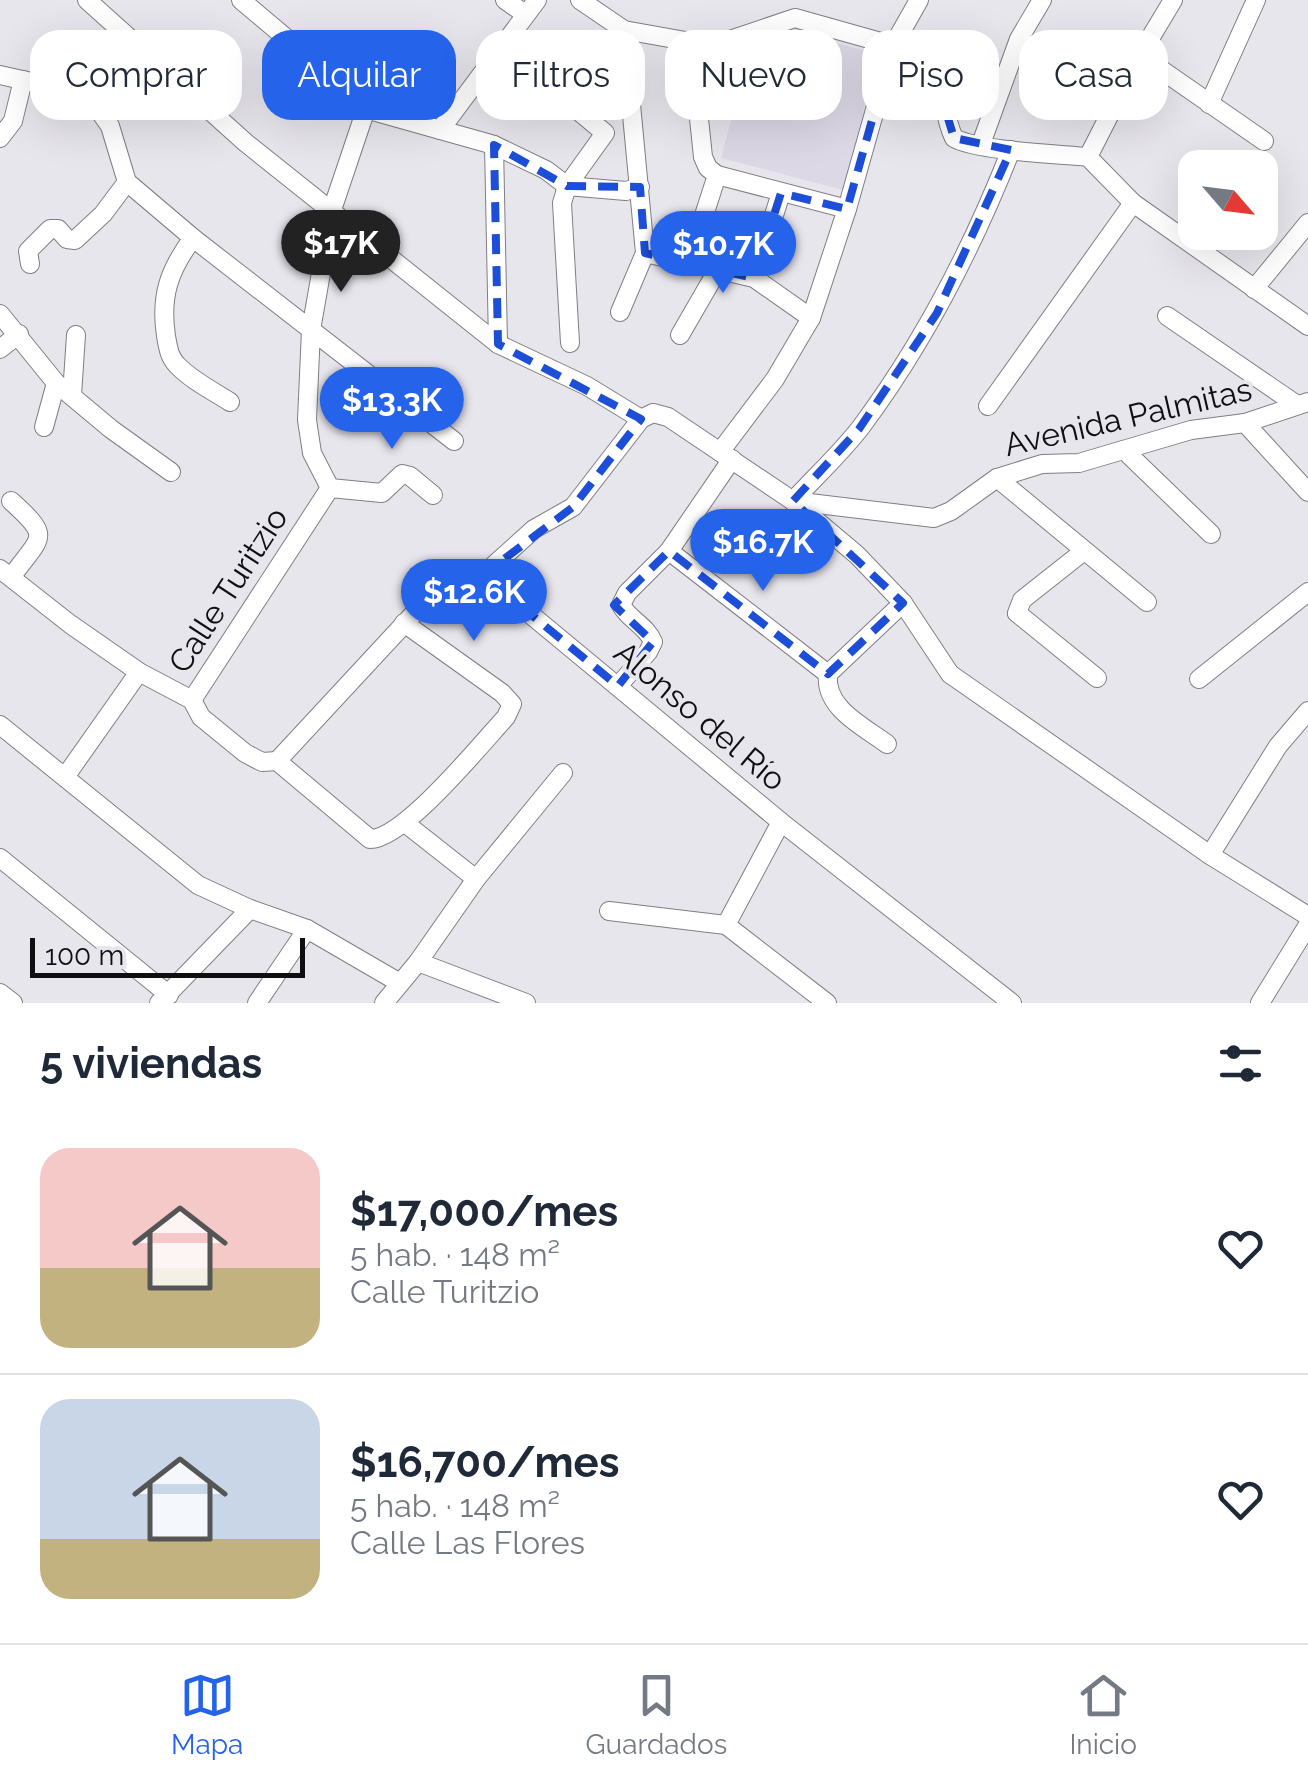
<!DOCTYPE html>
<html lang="es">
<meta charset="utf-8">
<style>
:root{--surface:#fff;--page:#f2f2f3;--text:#1f2937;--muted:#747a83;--line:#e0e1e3;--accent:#2563eb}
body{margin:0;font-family:Raleway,sans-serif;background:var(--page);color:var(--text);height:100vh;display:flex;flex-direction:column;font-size:38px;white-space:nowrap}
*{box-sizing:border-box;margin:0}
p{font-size:32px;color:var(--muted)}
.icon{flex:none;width:55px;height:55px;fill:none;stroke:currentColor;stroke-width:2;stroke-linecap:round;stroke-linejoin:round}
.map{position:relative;height:1003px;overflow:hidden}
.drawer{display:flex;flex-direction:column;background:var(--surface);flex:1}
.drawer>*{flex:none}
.top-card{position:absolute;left:30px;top:30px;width:1250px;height:90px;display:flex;gap:20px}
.needle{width:65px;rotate:118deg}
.controls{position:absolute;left:1178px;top:150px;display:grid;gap:20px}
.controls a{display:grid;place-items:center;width:100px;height:100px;border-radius:20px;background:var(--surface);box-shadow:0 10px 40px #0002;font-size:50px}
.scale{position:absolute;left:30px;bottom:25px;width:275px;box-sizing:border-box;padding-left:10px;border:5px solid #0f0e11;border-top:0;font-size:28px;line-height:35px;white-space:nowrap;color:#0f0e11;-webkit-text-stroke:8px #e8e6ed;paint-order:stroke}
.price{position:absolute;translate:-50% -85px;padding:0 22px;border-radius:35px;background:var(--accent);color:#fff;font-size:32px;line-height:65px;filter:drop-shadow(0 2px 5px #0008)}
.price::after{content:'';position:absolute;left:50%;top:60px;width:30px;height:22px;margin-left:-15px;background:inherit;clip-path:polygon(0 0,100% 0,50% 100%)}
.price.current{background:#222;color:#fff}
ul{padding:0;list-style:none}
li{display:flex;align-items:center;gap:30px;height:250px;padding:0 40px}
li+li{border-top:2px solid var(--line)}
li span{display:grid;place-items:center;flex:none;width:280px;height:200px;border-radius:30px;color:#555}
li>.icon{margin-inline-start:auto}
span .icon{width:120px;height:120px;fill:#fffc;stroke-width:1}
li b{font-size:42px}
h2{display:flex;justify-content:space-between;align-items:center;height:120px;padding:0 40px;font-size:42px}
.pill{padding:0 35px;border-radius:30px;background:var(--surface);box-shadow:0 10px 40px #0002;font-size:35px;line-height:90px}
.pill.current{background:var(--accent);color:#fff}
.menu{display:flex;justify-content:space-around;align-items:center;height:140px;border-top:2px solid var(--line);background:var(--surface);font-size:28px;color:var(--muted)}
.menu a{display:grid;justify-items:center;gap:5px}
.menu .current{color:var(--accent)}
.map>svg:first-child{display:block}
.built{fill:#ddd8e6}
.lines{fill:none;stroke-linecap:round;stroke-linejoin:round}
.minor-casing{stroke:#807e84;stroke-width:20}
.minor{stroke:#fff;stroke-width:18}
.marked{fill:none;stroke:#1d4ed8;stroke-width:8;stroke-dasharray:20 12;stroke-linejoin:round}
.labels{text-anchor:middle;stroke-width:8;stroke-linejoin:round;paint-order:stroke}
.street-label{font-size:32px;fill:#0f0e11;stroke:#e8e6ed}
</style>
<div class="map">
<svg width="1308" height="1003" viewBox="0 0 1308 1003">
<rect width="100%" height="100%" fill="#e8e6ed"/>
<polygon class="built" points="795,32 878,54 843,190 721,158 751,46"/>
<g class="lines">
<defs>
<g id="minor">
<polyline points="87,0 246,143 498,344 587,386 641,419"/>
<polyline points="241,0 344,87 366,109 494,145 546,170 567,186 626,191 640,187"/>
<polyline points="505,0 525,14"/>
<path d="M 580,0 L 624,30 L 691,42 L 721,43 L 795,18 L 916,52 C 948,69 939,108 954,138 C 978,151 1057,154 1088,157 L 1133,203 L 1308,326"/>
<polyline points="691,42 703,157 708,168 717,175 847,209"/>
<polyline points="1140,55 1264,141"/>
<polyline points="0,75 58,88 81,96 98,109 110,126 127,182 193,238 454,441"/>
<polyline points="1209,104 1256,0"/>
<polyline points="440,130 537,0"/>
<polyline points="0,138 13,121 23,80"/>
<polyline points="981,144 1019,39 1042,0"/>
<polyline points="494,145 498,344"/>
<polyline points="1088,157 1140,55 1173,0"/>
<path d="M 193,238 C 169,270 160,296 166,336 C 168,347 169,357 177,365 C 191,380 213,391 230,402"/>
<polyline points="645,253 754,278 811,318"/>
<polyline points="689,262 717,175"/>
<polyline points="30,264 28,251 50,229 58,229 67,239 75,240 103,214 127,182"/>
<polyline points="754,278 781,193"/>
<polyline points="1254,289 1308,223"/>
<polyline points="620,312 645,253 624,30"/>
<polyline points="0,314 56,383 111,429 171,472"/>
<polyline points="1167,316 1297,405"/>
<polyline points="680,335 717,271"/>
<polyline points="570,343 562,203 567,186 605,133 575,108"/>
<polyline points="0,349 19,334"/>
<polyline points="72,395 76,335"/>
<polyline points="988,406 1133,203"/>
<polyline points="1245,423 1308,492"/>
<polyline points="44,427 56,383"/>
<polyline points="1124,450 1211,534"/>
<polyline points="720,452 775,379 811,318 847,209 893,46 919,0"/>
<polyline points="997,478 1147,602"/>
<polyline points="330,488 312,453 307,420 311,330 332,210 366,109"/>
<polyline points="330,488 382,493 402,474 410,476 433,495"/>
<path d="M 11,501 C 52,538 42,535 12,576"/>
<polyline points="793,501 934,518 951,511 997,478 1042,464 1079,463 1191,430 1245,423 1308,402"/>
<path d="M 793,501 C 815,477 841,453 861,427 C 925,341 972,249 1011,150"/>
<polyline points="669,551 828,674"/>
<polyline points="1084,551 1022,600 1017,613 1097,678"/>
<polyline points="0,569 70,624 139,672 192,700 201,717 245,753 262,762 277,761"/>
<polyline points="483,575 534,529 573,507 641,419 653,413 668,417 793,501 857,555 903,603 950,674 1210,855 1308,916"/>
<polyline points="828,674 903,603"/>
<path d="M 828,674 C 824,708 863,726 887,744"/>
<polyline points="1199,679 1308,592"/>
<path d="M 618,686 L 648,652 L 653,642 C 647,626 629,620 621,605 L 627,593 L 669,551 L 732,459"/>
<polyline points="192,700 330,488"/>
<polyline points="0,725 198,885 250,909 307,929 400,983"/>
<polyline points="277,761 445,580 467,571 483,575 781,822 1012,1003"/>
<path d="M 277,761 L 370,839 C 404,839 481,744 506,717 L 512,704 L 502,693 L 404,623"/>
<polyline points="65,777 139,672"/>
<polyline points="405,823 476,879"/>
<polyline points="1210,855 1278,746 1308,711"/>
<polyline points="0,858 169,995"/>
<polyline points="609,911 726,925 827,1003"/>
<polyline points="726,925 781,822"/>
<polyline points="418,962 526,1003"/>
<polyline points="0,993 13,1003"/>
<polyline points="159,1003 250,909"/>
<polyline points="257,1003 307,929"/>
<polyline points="384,1003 418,962 476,879 563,773"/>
<polyline points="1260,1003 1308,925"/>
</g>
</defs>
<use href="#minor" class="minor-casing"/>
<use href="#minor" class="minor"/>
</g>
<path class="marked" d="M 893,46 L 930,59 L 954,138 L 1011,150 L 937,313 L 859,429 L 793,501 L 903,603 L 828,674 L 669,551 L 614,605 L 653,642 L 618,686 L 483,575 L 573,507 L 641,419 L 498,344 L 494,145 L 567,186 L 640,187 L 645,253 L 754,278 L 781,193 L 847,209 Z"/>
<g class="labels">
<g class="street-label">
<text transform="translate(1128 417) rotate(-13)" y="11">Avenida Palmitas</text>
<text transform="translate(228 590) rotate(-57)" y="11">Calle Turitzio</text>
<text transform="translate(700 716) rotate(40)" y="11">Alonso del Río</text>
</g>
</g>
</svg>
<div class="controls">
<a><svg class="needle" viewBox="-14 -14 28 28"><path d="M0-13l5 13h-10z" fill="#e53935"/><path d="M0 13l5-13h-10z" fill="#747a83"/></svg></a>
</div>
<div class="scale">100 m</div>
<b class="price current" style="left:341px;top:295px">$17K</b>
<b class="price" style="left:723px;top:296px">$10.7K</b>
<b class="price" style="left:392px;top:452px">$13.3K</b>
<b class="price" style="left:763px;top:594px">$16.7K</b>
<b class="price" style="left:474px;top:644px">$12.6K</b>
<div class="top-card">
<a class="pill">Comprar</a>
<a class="pill current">Alquilar</a>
<a class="pill">Filtros</a>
<a class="pill">Nuevo</a>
<a class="pill">Piso</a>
<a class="pill">Casa</a>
</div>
</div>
<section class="drawer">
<h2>5 viviendas<svg class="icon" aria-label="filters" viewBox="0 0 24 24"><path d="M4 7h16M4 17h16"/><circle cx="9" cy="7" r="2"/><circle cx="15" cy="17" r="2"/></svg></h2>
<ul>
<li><span style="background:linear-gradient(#f6c9c9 60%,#c2b280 0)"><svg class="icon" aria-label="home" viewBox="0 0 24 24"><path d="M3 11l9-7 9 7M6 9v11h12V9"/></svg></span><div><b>$17,000/mes</b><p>5 hab. · 148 m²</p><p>Calle Turitzio</p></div><svg class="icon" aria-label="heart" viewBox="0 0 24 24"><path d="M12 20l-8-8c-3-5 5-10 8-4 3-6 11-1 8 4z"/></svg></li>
<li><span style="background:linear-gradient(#c9d6e8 70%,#c2b280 0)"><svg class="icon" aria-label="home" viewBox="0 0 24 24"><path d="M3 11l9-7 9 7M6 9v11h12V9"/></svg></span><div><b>$16,700/mes</b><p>5 hab. · 148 m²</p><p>Calle Las Flores</p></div><svg class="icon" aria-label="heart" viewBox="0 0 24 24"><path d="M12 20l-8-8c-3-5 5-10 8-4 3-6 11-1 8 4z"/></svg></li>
</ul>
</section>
<nav class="menu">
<a class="current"><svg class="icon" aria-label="map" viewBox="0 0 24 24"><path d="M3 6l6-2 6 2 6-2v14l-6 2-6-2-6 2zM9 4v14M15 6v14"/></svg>Mapa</a>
<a><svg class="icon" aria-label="saved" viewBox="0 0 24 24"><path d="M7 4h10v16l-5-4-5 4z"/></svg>Guardados</a>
<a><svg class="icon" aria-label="home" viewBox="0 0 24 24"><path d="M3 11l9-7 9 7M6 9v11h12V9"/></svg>Inicio</a>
</nav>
